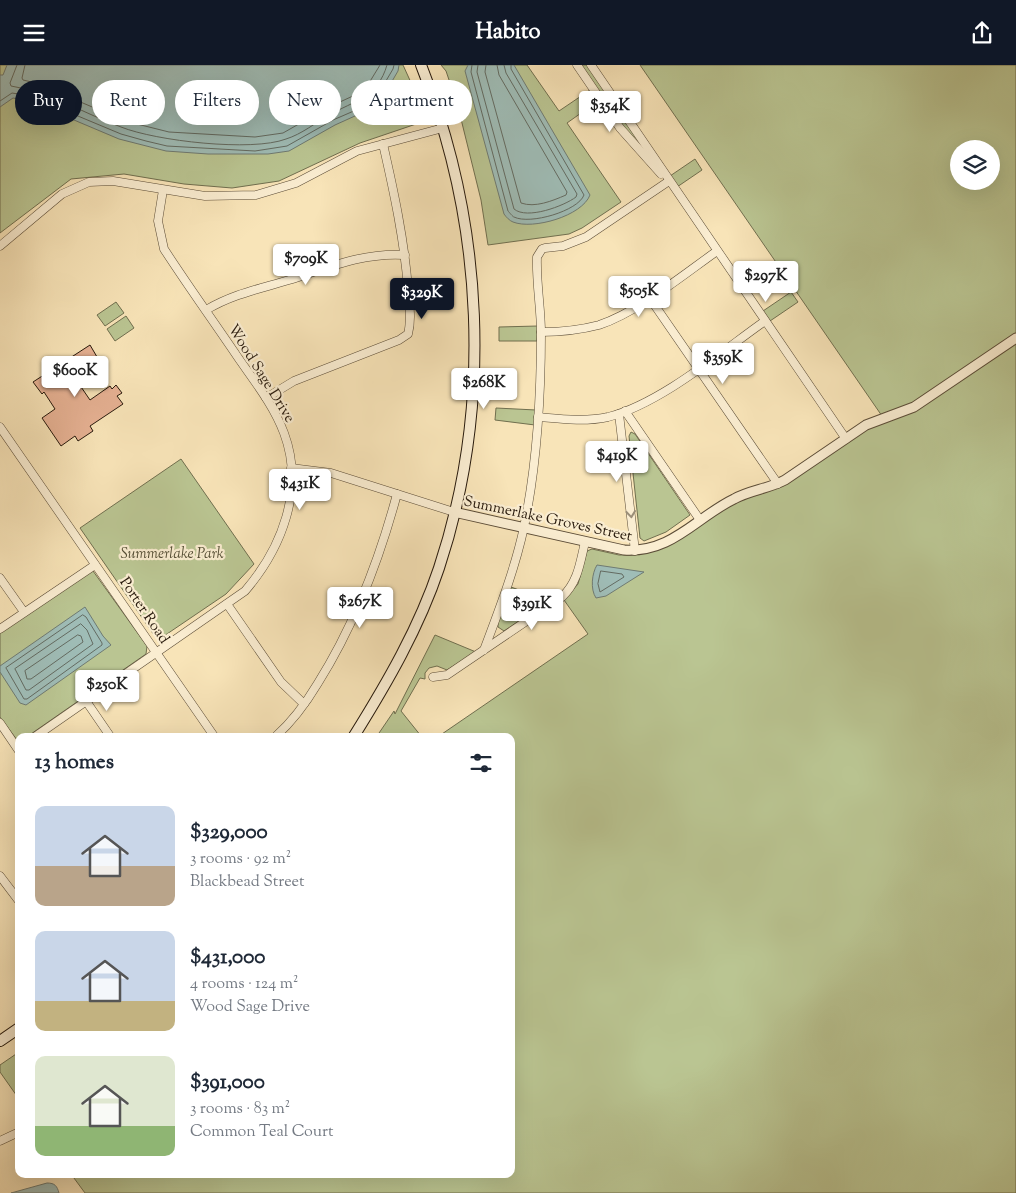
<!DOCTYPE html>
<meta charset="utf-8">
<style>
:root{--surface:#fff;--page:#f6f6f7;--text:#1f2937;--muted:#747a83;--accent:#111827}
body{margin:0;font-family:"Sorts Mill Goudy",serif;background:var(--page);color:var(--text);height:100vh;display:flex;flex-direction:column;font-size:19px;white-space:nowrap}
*{box-sizing:border-box;margin:0}
p{font-size:16px;color:var(--muted)}
.icon{flex:none;width:28px;height:28px;fill:none;stroke:currentColor;stroke-width:2;stroke-linecap:round;stroke-linejoin:round}
.map{position:relative;flex:1;overflow:hidden}
.side{position:absolute;left:15px;top:668px;width:500px;height:445px;display:flex;flex-direction:column;background:var(--surface);border-radius:10px;box-shadow:0 5px 20px #0002}
.side>*{flex:none}
.hud{position:absolute;left:15px;top:15px;width:500px;height:45px;display:flex;gap:10px}
.buttons{position:absolute;left:950px;top:75px;display:grid;gap:10px}
.buttons a{display:grid;place-items:center;width:50px;height:50px;border-radius:50%;background:var(--surface);box-shadow:0 5px 20px #0002;font-size:25px}
.price{position:absolute;translate:-50% -42px;padding:0 11px;border-radius:5px;background:#fff;color:#222;font-size:16px;line-height:32px;filter:drop-shadow(0 1px 2px #0008)}
.price::after{content:'';position:absolute;left:50%;top:30px;width:15px;height:11px;margin-left:-8px;background:inherit;clip-path:polygon(0 0,100% 0,50% 100%)}
.price.current{background:var(--accent);color:#fff}
ul{padding:0;list-style:none}
li{display:flex;align-items:center;gap:15px;height:125px;padding:0 20px}
li span{display:grid;place-items:center;flex:none;width:140px;height:100px;border-radius:10px;color:#555}
li>.icon{margin-inline-start:auto}
span .icon{width:60px;height:60px;fill:#fffc;stroke-width:1}
li b{font-size:21px}
h2{display:flex;justify-content:space-between;align-items:center;height:60px;padding:0 20px;font-size:21px}
.chip{padding:0 18px;border-radius:22px;background:var(--surface);box-shadow:0 5px 20px #0002;font-size:18px;line-height:45px}
.chip.current{background:var(--accent);color:#fff}
header{display:flex;justify-content:space-between;align-items:center;height:65px;padding:0 20px;background:var(--accent);color:#fff;font-size:22px;font-weight:800}
.map>svg:first-child{display:block}
.green{fill:#bac592;stroke:#706f4f;fill-rule:evenodd}
.water{fill:#9fbdb7;stroke:#6f7b73}
.lines{fill:none;stroke-linecap:round;stroke-linejoin:round}
.shore{stroke:#636b62;stroke-width:1}
.building{fill:#e6b193;stroke:#27190c}
.minor-casing{stroke:#5b4c37;stroke-width:9}
.tertiary-casing{stroke:#5b4c37;stroke-width:11}
.secondary-casing{stroke:#27190c;stroke-width:12}
.minor{stroke:#faedd1;stroke-width:8}
.tertiary{stroke:#faedd1;stroke-width:9}
.secondary{stroke:#faedd1;stroke-width:10}
.oneway{stroke:#9b8e78}
.labels{text-anchor:middle;stroke-width:4.5;stroke-linejoin:round;paint-order:stroke}
.street-label{font-size:15px;fill:#27190c;stroke:#faedd1}
.park-label{font-size:15px;font-style:italic;fill:#534d34;stroke:#faedd1}
</style>
<header><svg class="icon" aria-label="menu" viewBox="0 0 24 24"><path d="M4 6h16M4 12h16M4 18h16"/></svg>Habito<svg class="icon" aria-label="share" viewBox="0 0 24 24"><path d="M12 15V3M7 8l5-5 5 5M5 13v7h14v-7"/></svg></header>
<div class="map">
<svg width="1016" height="1128" viewBox="0 0 1016 1128">
<rect width="100%" height="100%" fill="#f8e4b8"/>
<filter id="stains"><feTurbulence type="fractalNoise" baseFrequency=".004" numOctaves="4"/><feColorMatrix values="0 0 0 0 .2 0 0 0 0 .09 0 0 0 0 .02 0 0 0 .5 -.17"/></filter>
<radialGradient id="worn" r=".72"><stop offset=".6" stop-color="#630" stop-opacity="0"/><stop offset="1" stop-color="#630" stop-opacity=".3"/></radialGradient>
<g class="green">
<polygon points="0,0 403,0 428,55 360,78 279,116 232,123 184,119 124,109 71,114 0,168"/>
<polygon points="441,0 527,0 559,46 590,25 598,36 567,58 621,137 582,163 569,169 488,180 481,135 461,54 462,53 446,6"/>
<polygon points="579,0 588,0 654,96 621,60"/>
<path d="M 640,0 L 1016,0 L 1016,1128 L 85,1128 L 71,1109 L 511,1109 L 511,671 L 439,671 L 588,569 L 564,535 L 578,519 L 587,486 L 592,484 L 619,490 L 634,490 L 665,482 L 728,441 L 748,432 L 779,422 L 882,351 ZM 959,84 L 991,84 L 991,116 L 959,116 Z"/>
<polygon points="695,94 702,105 677,122 670,111"/>
<polygon points="791,227 798,237 770,256 763,246"/>
<polygon points="116,237 124,248 105,261 97,250"/>
<polygon points="126,251 134,263 115,276 107,264"/>
<polygon points="538,261 537,276 499,276 499,262"/>
<polygon points="496,343 536,345 535,360 495,355"/>
<polygon points="631,367 635,369 690,450 666,467 644,476 640,473 629,371"/>
<polygon points="181,394 254,499 226,529 161,573 154,570 80,463"/>
<polygon points="93,506 147,581 146,589 28,671 19,671 17,675 0,652 0,568 88,507"/>
<polygon points="511,522 548,536 504,566 498,562 498,556"/>
<polygon points="435,570 476,587 447,605 437,601 429,603 425,608 425,614 420,613 401,646 421,671 377,671 394,646 395,649"/>
<polygon points="19,987 19,1034 0,1007 0,1000"/>
</g>
<g class="water">
<polygon points="7,0 399,0 398,6 384,30 366,46 335,60 289,86 268,89 208,89 166,86 119,74 29,36 13,33 0,42 0,10 3,10"/>
<path d="M 468,0 L 514,0 L 590,130 C 582,151 533,165 513,157 C 510,156 506,152 504,149 L 465,6 Z"/>
<path d="M 597,500 L 644,507 L 606,531 L 596,533 C 590,524 592,508 597,500 Z"/>
<polygon points="85,542 103,571 111,580 26,640 20,638 0,607 0,601"/>
<path d="M 47,1118 C 55,1118 57,1121 59,1128 L 11,1128 Z"/>
</g>
<g class="lines">
<g class="shore">
<path d="M 17,0 L 10,18 L 11,21 C 50,27 85,49 121,62 C 156,76 252,87 286,74 C 302,69 315,58 329,50 C 354,36 378,32 387,0"/>
<polyline points="25,0 22,13 23,15 36,18 125,56 169,67 255,72 283,68 327,43 355,30 369,18 380,0"/>
<path d="M 472,0 L 471,7 L 508,146 C 509,147 513,152 514,152 C 530,160 578,146 584,130 L 511,4 L 511,0"/>
<path d="M 478,0 L 477,7 L 514,144 C 527,155 564,141 576,132 L 577,129 L 506,8 L 504,0"/>
<path d="M 486,0 L 485,7 L 521,138 C 535,143 552,136 566,130 L 567,127 L 499,10 L 497,0"/>
<polyline points="0,36 12,28 30,31 121,69 146,76 167,81 255,86 287,81 333,55 363,42 380,26 393,4 394,0"/>
<polygon points="601,506 622,509 624,512 600,527 598,519"/>
<polygon points="83,550 86,552 102,578 102,580 27,634 24,634 6,603"/>
<polygon points="81,559 87,565 93,579 29,625 26,625 15,604"/>
<polygon points="78,570 81,571 83,577 31,614 27,614 25,606"/>
</g>
</g>
<polygon class="building" points="90,280 100,297 96,300 97,302 77,316 90,335 110,321 112,324 116,320 122,328 117,331 123,339 90,361 93,366 78,376 75,371 61,381 42,353 55,344 44,327 42,329 33,317"/>
<g class="lines">
<defs>
<g id="minor">
<polyline points="577,0 620,63 661,109"/>
<polyline points="591,0 846,374"/>
<polyline points="0,181 62,129 89,117 113,116 205,131 256,130 296,118 357,86 443,63"/>
<polyline points="649,232 778,419"/>
<path d="M 206,245 C 233,229 259,224 289,215 C 327,203 364,187 405,190"/>
<path d="M 541,267 C 561,267 580,265 599,260 C 638,247 683,210 717,186"/>
<path d="M 266,333 L 294,316 L 399,275 L 408,269 C 412,254 409,238 408,223 C 404,174 394,127 383,79"/>
<polyline points="625,346 700,455"/>
<polyline points="619,349 635,486"/>
<path d="M 538,352 C 561,354 585,357 608,352 C 660,339 721,287 765,256"/>
<polyline points="0,362 214,671"/>
<polyline points="291,403 331,408 454,447"/>
<polyline points="0,513 24,547"/>
<polyline points="227,539 281,617 304,639"/>
<polyline points="0,564 95,500"/>
<path d="M 484,585 C 499,545 515,504 524,462 C 537,399 541,333 541,268 C 541,243 536,217 537,192 L 542,184 L 545,183 L 563,181 L 586,172 L 669,116"/>
<path d="M 433,612 L 447,610 L 562,532 C 578,517 580,498 585,477"/>
<polyline points="86,636 110,671"/>
<polyline points="0,658 19,686"/>
<path d="M 36,671 L 245,526 C 282,483 305,424 284,368 C 274,341 255,317 239,294 C 214,257 188,221 164,184 L 158,156 L 163,125"/>
<path d="M 276,671 C 293,656 306,638 318,618 C 355,559 379,496 397,429"/>
<polyline points="0,811 19,836"/>
<polyline points="0,1076 19,1067"/>
</g>
<path id="tertiary" d="M 454,447 L 624,485 C 672,488 695,453 734,434 C 750,425 768,424 785,415 L 866,360 L 914,342 L 1016,273"/>
<g id="secondary">
<path d="M 354,671 C 387,618 419,563 439,503 C 493,340 484,159 421,0"/>
<polyline points="0,976 19,963"/>
</g>
</defs>
<use href="#minor" class="minor-casing"/>
<use href="#tertiary" class="tertiary-casing"/>
<use href="#secondary" class="secondary-casing"/>
<use href="#minor" class="minor"/>
<use href="#tertiary" class="tertiary"/>
<use href="#secondary" class="secondary"/>
</g>
<defs><path id="oneway-chevron" d="M-2-3.5L2.5 0L-2 3.5" fill="none" stroke-width="1.6" stroke-linecap="round" stroke-linejoin="round" transform="scale(1.25)"/></defs>
<use class="oneway" href="#oneway-chevron" transform="translate(631 449) rotate(84)"/>
<g class="labels">
<g class="street-label">
<text transform="translate(262 308) rotate(58)" y="5">Wood Sage Drive</text>
<text transform="translate(548 453) rotate(12)" y="5">Summerlake Groves Street</text>
<text transform="translate(145 545) rotate(56)" y="5">Porter Road</text>
</g>
<g class="park-label">
<text x="172" y="493">Summerlake Park</text>
</g>
</g>
<rect width="100%" height="100%" filter="url(#stains)"/>
<rect width="100%" height="100%" fill="url(#worn)"/>
</svg>
<div class="buttons">
<a><svg class="icon" aria-label="layers" viewBox="0 0 24 24"><path d="M12 4l9 5-9 5-9-5zM3 14l9 5 9-5"/></svg></a>
</div>
<b class="price" style="left:610px;top:68px">$354K</b>
<b class="price" style="left:306px;top:221px">$709K</b>
<b class="price" style="left:766px;top:238px">$297K</b>
<b class="price" style="left:639px;top:253px">$505K</b>
<b class="price current" style="left:422px;top:255px">$329K</b>
<b class="price" style="left:723px;top:320px">$359K</b>
<b class="price" style="left:75px;top:333px">$600K</b>
<b class="price" style="left:484px;top:345px">$268K</b>
<b class="price" style="left:617px;top:418px">$419K</b>
<b class="price" style="left:300px;top:446px">$431K</b>
<b class="price" style="left:360px;top:564px">$267K</b>
<b class="price" style="left:532px;top:566px">$391K</b>
<b class="price" style="left:107px;top:647px">$250K</b>
<div class="hud">
<a class="chip current">Buy</a>
<a class="chip">Rent</a>
<a class="chip">Filters</a>
<a class="chip">New</a>
<a class="chip">Apartment</a>
</div>
<section class="side">
<h2>13 homes<svg class="icon" aria-label="filters" viewBox="0 0 24 24"><path d="M4 7h16M4 17h16"/><circle cx="9" cy="7" r="2"/><circle cx="15" cy="17" r="2"/></svg></h2>
<ul>
<li><span style="background:linear-gradient(#c9d6e8 60%,#b9a48a 0)"><svg class="icon" aria-label="home" viewBox="0 0 24 24"><path d="M3 11l9-7 9 7M6 9v11h12V9"/></svg></span><div><b>$329,000</b><p>3 rooms · 92 m²</p><p>Blackbead Street</p></div></li>
<li><span style="background:linear-gradient(#c9d6e8 70%,#c2b280 0)"><svg class="icon" aria-label="home" viewBox="0 0 24 24"><path d="M3 11l9-7 9 7M6 9v11h12V9"/></svg></span><div><b>$431,000</b><p>4 rooms · 124 m²</p><p>Wood Sage Drive</p></div></li>
<li><span style="background:linear-gradient(#dfe7d0 70%,#8fb573 0)"><svg class="icon" aria-label="home" viewBox="0 0 24 24"><path d="M3 11l9-7 9 7M6 9v11h12V9"/></svg></span><div><b>$391,000</b><p>3 rooms · 83 m²</p><p>Common Teal Court</p></div></li>
</ul>
</section>
</div>
